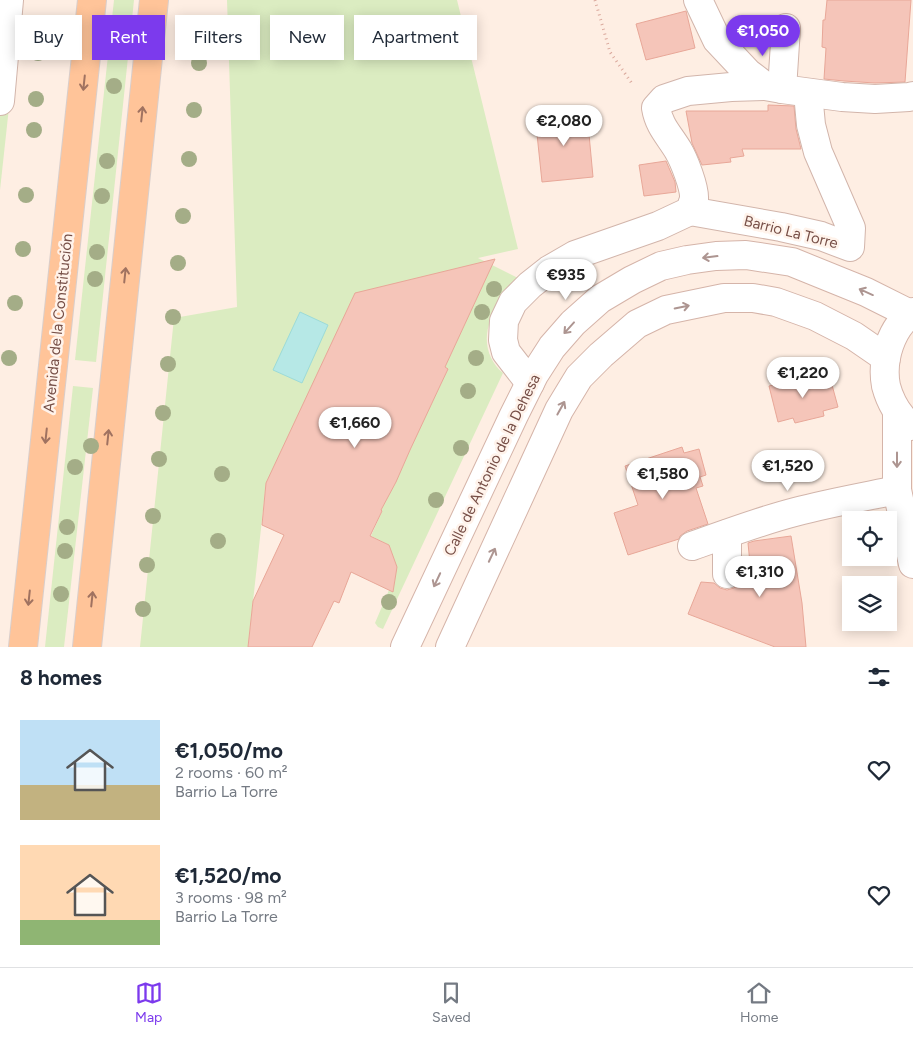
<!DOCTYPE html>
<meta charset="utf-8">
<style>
:root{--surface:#fff;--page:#f6f6f7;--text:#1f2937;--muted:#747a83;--line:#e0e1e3;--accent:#7c3aed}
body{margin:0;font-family:Figtree,sans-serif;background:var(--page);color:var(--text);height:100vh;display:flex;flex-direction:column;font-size:19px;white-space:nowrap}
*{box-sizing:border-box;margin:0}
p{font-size:16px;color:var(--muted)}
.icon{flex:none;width:28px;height:28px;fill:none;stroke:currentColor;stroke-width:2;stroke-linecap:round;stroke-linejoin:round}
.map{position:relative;height:647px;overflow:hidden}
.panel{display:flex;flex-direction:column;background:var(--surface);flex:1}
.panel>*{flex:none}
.banner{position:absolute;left:15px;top:15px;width:500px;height:45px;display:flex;gap:10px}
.buttons{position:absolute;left:842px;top:511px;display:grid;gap:10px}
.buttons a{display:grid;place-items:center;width:55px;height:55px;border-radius:0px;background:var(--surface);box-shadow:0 2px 12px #0003;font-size:25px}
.price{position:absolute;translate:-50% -42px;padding:0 11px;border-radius:18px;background:#fff;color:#222;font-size:16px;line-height:32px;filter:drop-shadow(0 1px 2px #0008)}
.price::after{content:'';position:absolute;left:50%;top:30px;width:15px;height:11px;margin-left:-8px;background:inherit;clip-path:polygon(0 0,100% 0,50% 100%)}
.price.active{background:var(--accent);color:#fff}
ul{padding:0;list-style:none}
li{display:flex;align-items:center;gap:15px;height:125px;padding:0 20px}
li span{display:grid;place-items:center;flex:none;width:140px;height:100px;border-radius:0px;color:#555}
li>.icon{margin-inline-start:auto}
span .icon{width:60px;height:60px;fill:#fffc;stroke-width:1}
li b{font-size:21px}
h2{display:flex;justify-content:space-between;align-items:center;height:60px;padding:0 20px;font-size:21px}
.chip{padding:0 18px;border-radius:0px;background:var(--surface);box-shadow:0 2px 12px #0003;font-size:18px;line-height:45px}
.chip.active{background:var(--accent);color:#fff}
.dock{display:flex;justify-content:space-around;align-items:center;height:70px;border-top:1px solid var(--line);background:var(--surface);font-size:14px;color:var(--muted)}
.dock a{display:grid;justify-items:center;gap:2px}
.dock .active{color:var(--accent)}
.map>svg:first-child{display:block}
.green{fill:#dbecc1}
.water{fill:#b6e8e6;stroke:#9cdbd8}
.building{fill:#f5c5b9;stroke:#e8a798}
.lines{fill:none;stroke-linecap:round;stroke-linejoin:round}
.street-casing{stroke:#d2b5ab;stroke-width:30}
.secondary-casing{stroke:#d5b4a9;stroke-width:30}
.primary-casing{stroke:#d9cecb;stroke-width:30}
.path{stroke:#daa89c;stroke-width:3;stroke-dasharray:1 4;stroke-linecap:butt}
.street{stroke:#fff;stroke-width:28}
.secondary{stroke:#fff;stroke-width:28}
.primary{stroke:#ffc499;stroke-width:28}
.tree{fill:#a4ad87}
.oneway{stroke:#a07260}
.oneway2{stroke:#ad9591}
.labels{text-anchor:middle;stroke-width:5;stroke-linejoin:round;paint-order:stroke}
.street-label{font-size:15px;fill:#774f47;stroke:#fff3eb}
</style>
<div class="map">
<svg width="913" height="647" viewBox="0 0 913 647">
<rect width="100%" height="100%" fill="#feeee3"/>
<g class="green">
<polygon points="0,0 11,89 0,190"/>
<polygon points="114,0 134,0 96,362 75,360"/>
<path d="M 227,0 L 457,0 L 518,249 L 478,258 L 520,279 C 514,288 507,298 500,308 C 497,312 494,316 491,320 C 482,339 488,361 503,373 L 383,629 L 378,627 L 375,623 L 389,590 L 396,567 L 389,545 L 371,536 L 382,511 L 379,510 L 393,487 L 410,450 L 407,449 L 430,407 L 448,369 L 445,367 L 489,270 L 266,483 L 248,647 L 140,647 L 174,318 L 237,307 Z"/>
<polygon points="73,386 93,388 64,647 45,647"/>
</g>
<polygon class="water" points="300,312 328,325 302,383 273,370"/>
<g class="building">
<polygon points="827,0 911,0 905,82 875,83 844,81 824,79 826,48 822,47 823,20 825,20"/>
<polygon points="686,11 695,48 646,60 636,24"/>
<polygon points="768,105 794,106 796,129 801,149 742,149 744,156 730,158 731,162 702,165 692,143 686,111 768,111"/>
<polygon points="568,112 568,115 587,113 593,177 542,182 535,115"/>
<polygon points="666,161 675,182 676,192 644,196 639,165"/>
<polygon points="495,259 445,367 448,369 439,388 410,450 396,482 381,510 382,511 370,536 389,545 397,567 393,592 351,572 339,603 334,601 312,647 248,647 253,601 284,535 262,525 266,483 355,293"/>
<polygon points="829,374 838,407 823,411 824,416 795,423 793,418 778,422 769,386 805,377 805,380"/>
<polygon points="682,447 684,453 699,449 706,475 700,477 703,486 696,488 708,524 687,531 680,536 679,539 628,555 614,513 638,505 625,466"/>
<polygon points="791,536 802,603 806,647 775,647 688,614 701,582 714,583 720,588 727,590 734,588 739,583 752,584 748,543 754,541"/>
</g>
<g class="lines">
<defs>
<g id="street">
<polyline points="698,0 717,40 748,73 765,86"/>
<polyline points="782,89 786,28"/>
<polyline points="0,101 9,0"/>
<polyline points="690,211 781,227 821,236 850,247 851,228 818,152 811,125 808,93"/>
<path d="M 530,383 L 506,352 L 503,340 L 504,321 L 513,302 L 530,285 L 549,270 L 575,255 L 658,226 L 690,211 C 691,207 693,203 694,199 C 695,188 684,160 678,150 C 669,135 659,126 656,108 L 664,99 L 688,91 L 731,87 L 765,86 L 782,89 L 842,97 L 875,99 L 909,97 L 913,96"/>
<polyline points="727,534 727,574"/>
<path d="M 692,546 C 726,534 760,521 795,512 C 829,503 863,497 897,490"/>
</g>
<g id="secondary">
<polyline points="897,412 897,490 913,564"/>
<path d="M 910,426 C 899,416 890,401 886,386 C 881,360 891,327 913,312"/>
<polyline points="405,647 514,415 534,375 552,347 573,323 600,299 632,280 661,266 687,260 716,256 746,255 792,262 866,292 910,314"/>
<polyline points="450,647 559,410 579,377 601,355 637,324 666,310 724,298 753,298 776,302 815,316 854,336 886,358"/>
</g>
<g id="primary">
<polyline points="23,647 92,0"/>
<polyline points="87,647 154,0"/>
</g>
</defs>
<use href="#street" class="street-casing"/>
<use href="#secondary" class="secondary-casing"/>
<use href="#primary" class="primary-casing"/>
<polyline class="path" points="595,0 610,52 633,85"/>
<use href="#street" class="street"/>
<use href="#secondary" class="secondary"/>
<use href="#primary" class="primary"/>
</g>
<g class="tree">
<circle cx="119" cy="39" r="8"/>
<circle cx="38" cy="53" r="8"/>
<circle cx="199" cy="63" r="8"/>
<circle cx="114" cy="86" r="8"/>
<circle cx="36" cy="99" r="8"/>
<circle cx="194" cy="110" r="8"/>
<circle cx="34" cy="130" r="8"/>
<circle cx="189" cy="159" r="8"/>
<circle cx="107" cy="161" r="8"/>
<circle cx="26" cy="195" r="8"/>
<circle cx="102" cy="196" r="8"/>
<circle cx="183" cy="216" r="8"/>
<circle cx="23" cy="249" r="8"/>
<circle cx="97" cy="252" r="8"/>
<circle cx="178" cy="263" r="8"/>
<circle cx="95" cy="279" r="8"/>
<circle cx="568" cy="280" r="8"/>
<circle cx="494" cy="289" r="8"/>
<circle cx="15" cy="303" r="8"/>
<circle cx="482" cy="312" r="8"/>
<circle cx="173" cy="317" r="8"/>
<circle cx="9" cy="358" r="8"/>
<circle cx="476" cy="358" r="8"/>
<circle cx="168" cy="364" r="8"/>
<circle cx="468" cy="391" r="8"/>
<circle cx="163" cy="413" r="8"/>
<circle cx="91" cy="446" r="8"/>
<circle cx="461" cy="448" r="8"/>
<circle cx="159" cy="459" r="8"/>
<circle cx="75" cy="467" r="8"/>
<circle cx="222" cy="474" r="8"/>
<circle cx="436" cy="500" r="8"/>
<circle cx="153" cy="516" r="8"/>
<circle cx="67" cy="527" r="8"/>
<circle cx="218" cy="541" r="8"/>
<circle cx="65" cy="551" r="8"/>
<circle cx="147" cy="565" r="8"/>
<circle cx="61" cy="594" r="8"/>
<circle cx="389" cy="602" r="8"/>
<circle cx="143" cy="609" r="8"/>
</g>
<defs><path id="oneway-shaft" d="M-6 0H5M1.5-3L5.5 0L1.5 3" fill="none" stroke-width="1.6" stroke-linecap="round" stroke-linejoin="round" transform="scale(1.25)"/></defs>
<g class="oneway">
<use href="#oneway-shaft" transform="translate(84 83) rotate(96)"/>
<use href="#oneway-shaft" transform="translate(142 114) rotate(-84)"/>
<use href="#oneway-shaft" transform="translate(125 275) rotate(-84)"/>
<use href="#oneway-shaft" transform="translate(46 436) rotate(96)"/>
<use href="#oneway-shaft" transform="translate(108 437) rotate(-84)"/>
<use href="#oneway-shaft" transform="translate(29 598) rotate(96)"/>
<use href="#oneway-shaft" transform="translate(92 599) rotate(-84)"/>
</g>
<g class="oneway2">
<use href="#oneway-shaft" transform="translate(710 257) rotate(173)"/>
<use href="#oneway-shaft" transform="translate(866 292) rotate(-156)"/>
<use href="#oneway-shaft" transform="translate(682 307) rotate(-12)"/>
<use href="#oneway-shaft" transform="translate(569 328) rotate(132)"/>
<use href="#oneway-shaft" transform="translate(561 408) rotate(-61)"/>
<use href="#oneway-shaft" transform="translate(897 460) rotate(90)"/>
<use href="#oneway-shaft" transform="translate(492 555) rotate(-65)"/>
<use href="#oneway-shaft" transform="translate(437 580) rotate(115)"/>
</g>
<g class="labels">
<g class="street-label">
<text transform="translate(791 232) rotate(14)" y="5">Barrio La Torre</text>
<text transform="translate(58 323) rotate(-84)" y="5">Avenida de la Constitución</text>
<text transform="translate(492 465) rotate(-64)" y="5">Calle de Antonio de la Dehesa</text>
</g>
</g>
</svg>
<div class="buttons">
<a><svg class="icon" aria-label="locate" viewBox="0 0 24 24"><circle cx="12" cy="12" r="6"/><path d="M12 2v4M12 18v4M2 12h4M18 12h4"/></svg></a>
<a><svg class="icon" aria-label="layers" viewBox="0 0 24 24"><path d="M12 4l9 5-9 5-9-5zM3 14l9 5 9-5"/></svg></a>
</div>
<b class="price active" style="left:763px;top:57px">€1,050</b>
<b class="price" style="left:564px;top:147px">€2,080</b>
<b class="price" style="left:566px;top:301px">€935</b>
<b class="price" style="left:803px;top:399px">€1,220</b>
<b class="price" style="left:355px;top:449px">€1,660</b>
<b class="price" style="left:788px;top:492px">€1,520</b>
<b class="price" style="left:663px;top:500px">€1,580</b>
<b class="price" style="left:760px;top:598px">€1,310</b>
<div class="banner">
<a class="chip">Buy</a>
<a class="chip active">Rent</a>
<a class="chip">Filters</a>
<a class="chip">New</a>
<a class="chip">Apartment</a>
</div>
</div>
<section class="panel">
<h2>8 homes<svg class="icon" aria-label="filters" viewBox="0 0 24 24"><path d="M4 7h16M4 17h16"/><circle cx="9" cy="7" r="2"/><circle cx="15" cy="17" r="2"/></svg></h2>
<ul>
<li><span style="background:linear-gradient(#bfe0f5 65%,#c2b280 0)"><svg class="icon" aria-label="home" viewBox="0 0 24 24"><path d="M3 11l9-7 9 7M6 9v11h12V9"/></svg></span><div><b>€1,050/mo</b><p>2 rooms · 60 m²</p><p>Barrio La Torre</p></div><svg class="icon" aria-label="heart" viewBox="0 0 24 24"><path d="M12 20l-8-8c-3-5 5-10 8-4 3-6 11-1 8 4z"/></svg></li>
<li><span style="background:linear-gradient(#ffd9b3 75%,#8fb573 0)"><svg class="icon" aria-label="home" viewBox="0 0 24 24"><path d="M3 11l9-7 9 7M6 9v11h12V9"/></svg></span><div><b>€1,520/mo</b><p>3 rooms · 98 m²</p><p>Barrio La Torre</p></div><svg class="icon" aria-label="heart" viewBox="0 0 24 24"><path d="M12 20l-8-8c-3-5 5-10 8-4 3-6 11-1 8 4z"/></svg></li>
</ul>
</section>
<nav class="dock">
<a class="active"><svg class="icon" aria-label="map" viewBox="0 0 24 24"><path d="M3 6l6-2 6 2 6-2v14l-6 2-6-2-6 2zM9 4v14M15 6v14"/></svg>Map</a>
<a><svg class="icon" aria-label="saved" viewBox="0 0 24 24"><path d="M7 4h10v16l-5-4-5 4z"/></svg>Saved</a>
<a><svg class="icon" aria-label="home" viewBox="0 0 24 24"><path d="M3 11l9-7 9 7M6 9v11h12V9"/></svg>Home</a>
</nav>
